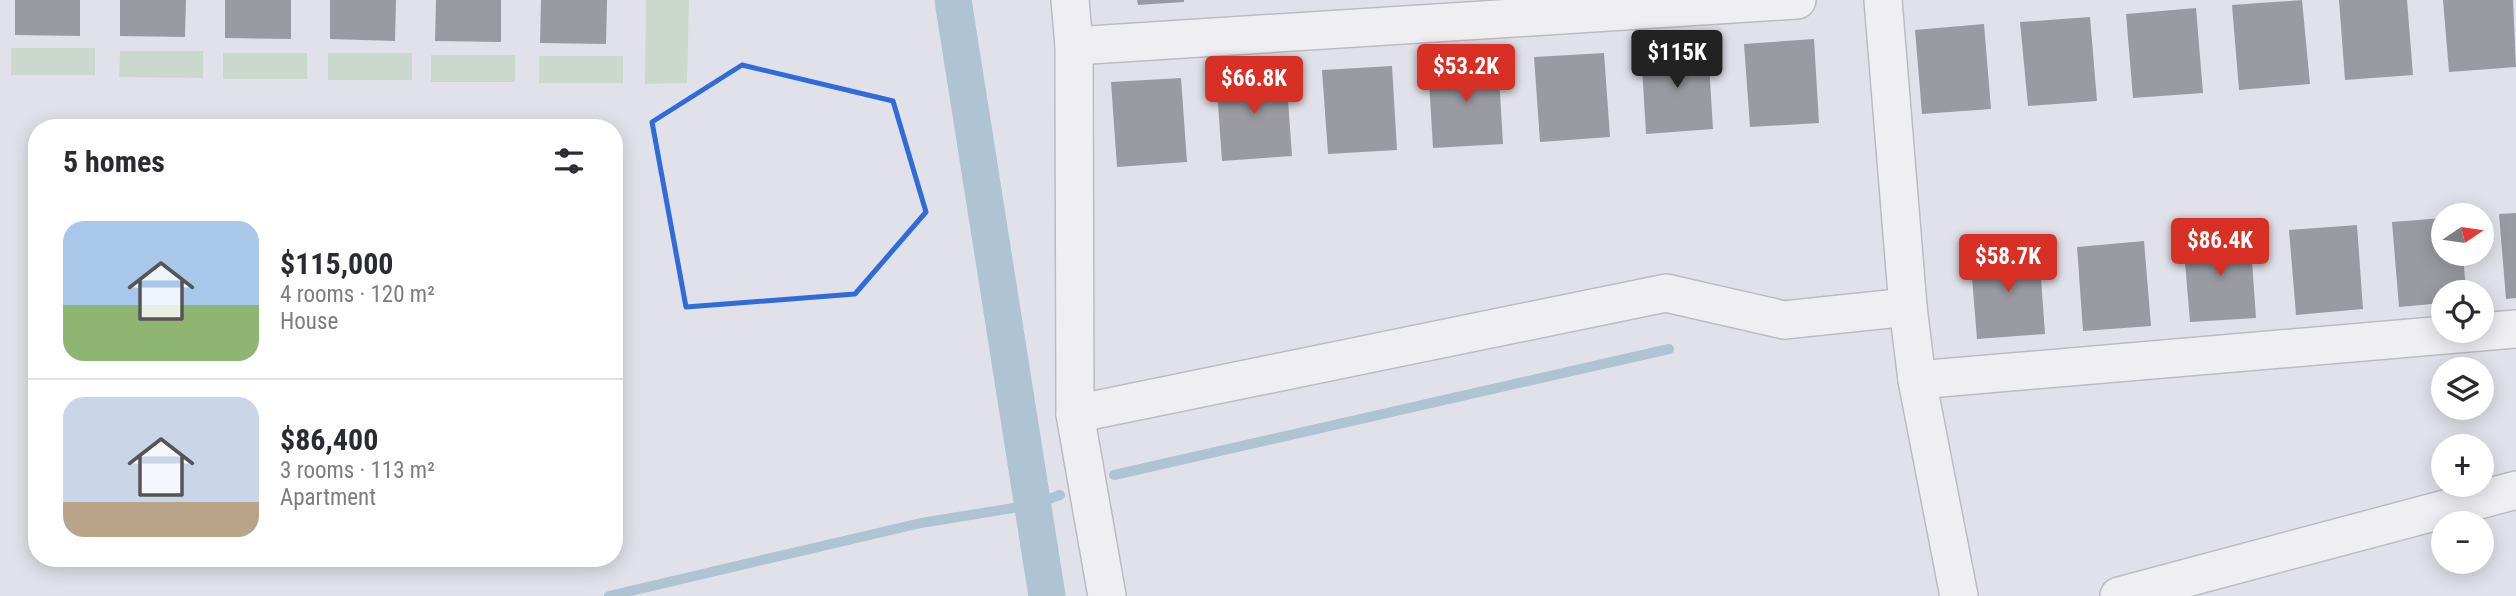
<!DOCTYPE html>
<meta charset="utf-8">
<style>
:root{--surface:#fff;--page:#f7f7f7;--text:#2b2b33;--muted:#7c7c81;--line:#e1e1e2;--accent:#d93025}
body{margin:0;font-family:"Roboto Condensed",sans-serif;background:var(--page);color:var(--text);height:100vh;display:flex;flex-direction:column;font-size:26px;white-space:nowrap}
*{box-sizing:border-box;margin:0}
p{font-size:23px;color:var(--muted)}
.icon{flex:none;width:38px;height:38px;fill:none;stroke:currentColor;stroke-width:2;stroke-linecap:round;stroke-linejoin:round}
.map{position:relative;flex:1;overflow:hidden}
.details{position:absolute;left:28px;top:119px;width:595px;height:448px;display:flex;flex-direction:column;background:var(--surface);border-radius:28px;box-shadow:0 4px 18px #0003}
.details>*{flex:none}
.needle{width:46px;rotate:77deg}
.controls{position:absolute;left:2431px;top:203px;display:grid;gap:14px}
.controls a{display:grid;place-items:center;width:63px;height:63px;border-radius:50%;background:var(--surface);box-shadow:0 4px 18px #0003;font-size:35px}
.price{position:absolute;translate:-50% -60px;padding:0 16px;border-radius:7px;background:var(--accent);color:#fff;font-size:23px;line-height:46px;filter:drop-shadow(0 2px 4px #0008)}
.price::after{content:'';position:absolute;left:50%;top:42px;width:21px;height:16px;margin-left:-10px;background:inherit;clip-path:polygon(0 0,100% 0,50% 100%)}
.price.active{background:#222;color:#fff}
ul{padding:0;list-style:none}
li{display:flex;align-items:center;gap:21px;height:175px;padding:0 35px}
li+li{border-top:2px solid var(--line)}
li span{display:grid;place-items:center;flex:none;width:196px;height:140px;border-radius:21px;color:#555}
li>.icon{margin-inline-start:auto}
span .icon{width:84px;height:84px;fill:#fffc;stroke-width:1}
li b{font-size:30px}
h2{display:flex;justify-content:space-between;align-items:center;height:84px;padding:0 35px;font-size:30px}
.map>svg:first-child{display:block}
.green{fill:#adcdae}
.lines{fill:none;stroke-linecap:round;stroke-linejoin:round}
.stream{stroke:#709fb8;stroke-width:10}
.canal{stroke:#709fb8;stroke-width:37}
.building{fill:#44454b}
.minor-casing{stroke:#8c8c93;stroke-width:40}
.minor{stroke:#fff;stroke-width:37}
.marked{fill:none;stroke:#2f6cda;stroke-width:5;stroke-linejoin:round}
</style>
<div class="map">
<svg width="2516" height="596" viewBox="0 0 2516 596">
<rect width="100%" height="100%" fill="#e1e1e9"/>
<g class="green">
<polygon points="646,0 689,0 687,83 645,84"/>
<rect x="11" y="48" width="84" height="27"/>
<polygon points="120,51 203,51 203,78 119,77"/>
<rect x="223" y="53" width="84" height="26"/>
<rect x="328" y="53" width="84" height="27"/>
<rect x="431" y="55" width="84" height="27"/>
<rect x="539" y="56" width="84" height="27"/>
</g>
<g class="lines">
<g class="stream">
<polyline points="1114,475 1669,349"/>
<polyline points="609,596 921,523 1032,505 1060,495"/>
</g>
<polyline class="canal" points="953,0 1047,596"/>
</g>
<g class="building">
<polygon points="15,0 80,0 80,36 15,35"/>
<polygon points="120,0 186,0 185,37 120,36"/>
<polygon points="225,0 291,0 291,39 225,38"/>
<polygon points="330,0 396,0 395,41 330,39"/>
<polygon points="436,0 501,0 501,42 435,41"/>
<polygon points="541,0 607,0 606,44 540,43"/>
<polygon points="1137,0 1184,0 1184,2 1138,5"/>
<polygon points="2302,0 2310,84 2239,90 2232,5"/>
<polygon points="2339,0 2407,0 2413,75 2345,80"/>
<polygon points="2443,0 2513,0 2516,67 2449,72"/>
<polygon points="2196,8 2203,93 2133,98 2126,14"/>
<polygon points="2090,17 2097,101 2028,106 2020,22"/>
<polygon points="1984,24 1991,109 1922,114 1915,30"/>
<polygon points="1814,39 1819,123 1750,127 1744,44"/>
<polygon points="1708,46 1713,129 1646,134 1641,50"/>
<polygon points="1604,53 1610,137 1540,142 1534,57"/>
<polygon points="1498,59 1503,144 1433,148 1428,64"/>
<polygon points="1392,66 1397,150 1328,154 1322,70"/>
<polygon points="1286,72 1292,156 1222,161 1216,76"/>
<polygon points="1181,78 1187,162 1117,167 1111,82"/>
<polygon points="2516,213 2516,298 2506,299 2499,214"/>
<polygon points="2443,218 2443,254 2463,254 2466,292 2443,292 2443,303 2399,307 2392,222"/>
<polygon points="2357,225 2363,309 2296,315 2289,230"/>
<polygon points="2250,233 2256,318 2190,322 2183,239"/>
<polygon points="2144,241 2151,326 2083,331 2077,247"/>
<polygon points="2039,249 2045,334 1977,339 1970,254"/>
</g>
<g class="lines">
<defs>
<g id="minor">
<polyline points="1070,0 1074,46 1075,414 1107,596"/>
<polyline points="1883,0 1908,307"/>
<polyline points="1074,46 1797,0"/>
<polyline points="1917,380 2516,329"/>
<polyline points="1075,414 1666,293 1784,320 1908,307 1917,380 1959,596"/>
<polyline points="2119,596 2516,490"/>
</g>
</defs>
<use href="#minor" class="minor-casing"/>
<use href="#minor" class="minor"/>
</g>
<path d="M0 0H2516V596H0ZM 742,65 L 893,101 L 926,212 L 855,294 L 686,307 L 652,122 Z" fill="#e1e1e9" fill-opacity=".55" fill-rule="evenodd"/>
<path class="marked" d="M 742,65 L 893,101 L 926,212 L 855,294 L 686,307 L 652,122 Z"/>
</svg>
<div class="controls">
<a><svg class="needle" viewBox="-14 -14 28 28"><path d="M0-13l5 13h-10z" fill="#e53935"/><path d="M0 13l5-13h-10z" fill="#7c7c81"/></svg></a>
<a><svg class="icon" aria-label="locate" viewBox="0 0 24 24"><circle cx="12" cy="12" r="6"/><path d="M12 2v4M12 18v4M2 12h4M18 12h4"/></svg></a>
<a><svg class="icon" aria-label="layers" viewBox="0 0 24 24"><path d="M12 4l9 5-9 5-9-5zM3 14l9 5 9-5"/></svg></a>
<a>+</a>
<a>−</a>
</div>
<b class="price active" style="left:1677px;top:90px">$115K</b>
<b class="price" style="left:1466px;top:104px">$53.2K</b>
<b class="price" style="left:1254px;top:116px">$66.8K</b>
<b class="price" style="left:2220px;top:278px">$86.4K</b>
<b class="price" style="left:2008px;top:294px">$58.7K</b>
<section class="details">
<h2>5 homes<svg class="icon" aria-label="filters" viewBox="0 0 24 24"><path d="M4 7h16M4 17h16"/><circle cx="9" cy="7" r="2"/><circle cx="15" cy="17" r="2"/></svg></h2>
<ul>
<li><span style="background:linear-gradient(#a9c7e8 60%,#8fb573 0)"><svg class="icon" aria-label="home" viewBox="0 0 24 24"><path d="M3 11l9-7 9 7M6 9v11h12V9"/></svg></span><div><b>$115,000</b><p>4 rooms · 120 m²</p><p>House</p></div></li>
<li><span style="background:linear-gradient(#c9d6e8 75%,#b9a48a 0)"><svg class="icon" aria-label="home" viewBox="0 0 24 24"><path d="M3 11l9-7 9 7M6 9v11h12V9"/></svg></span><div><b>$86,400</b><p>3 rooms · 113 m²</p><p>Apartment</p></div></li>
</ul>
</section>
</div>
